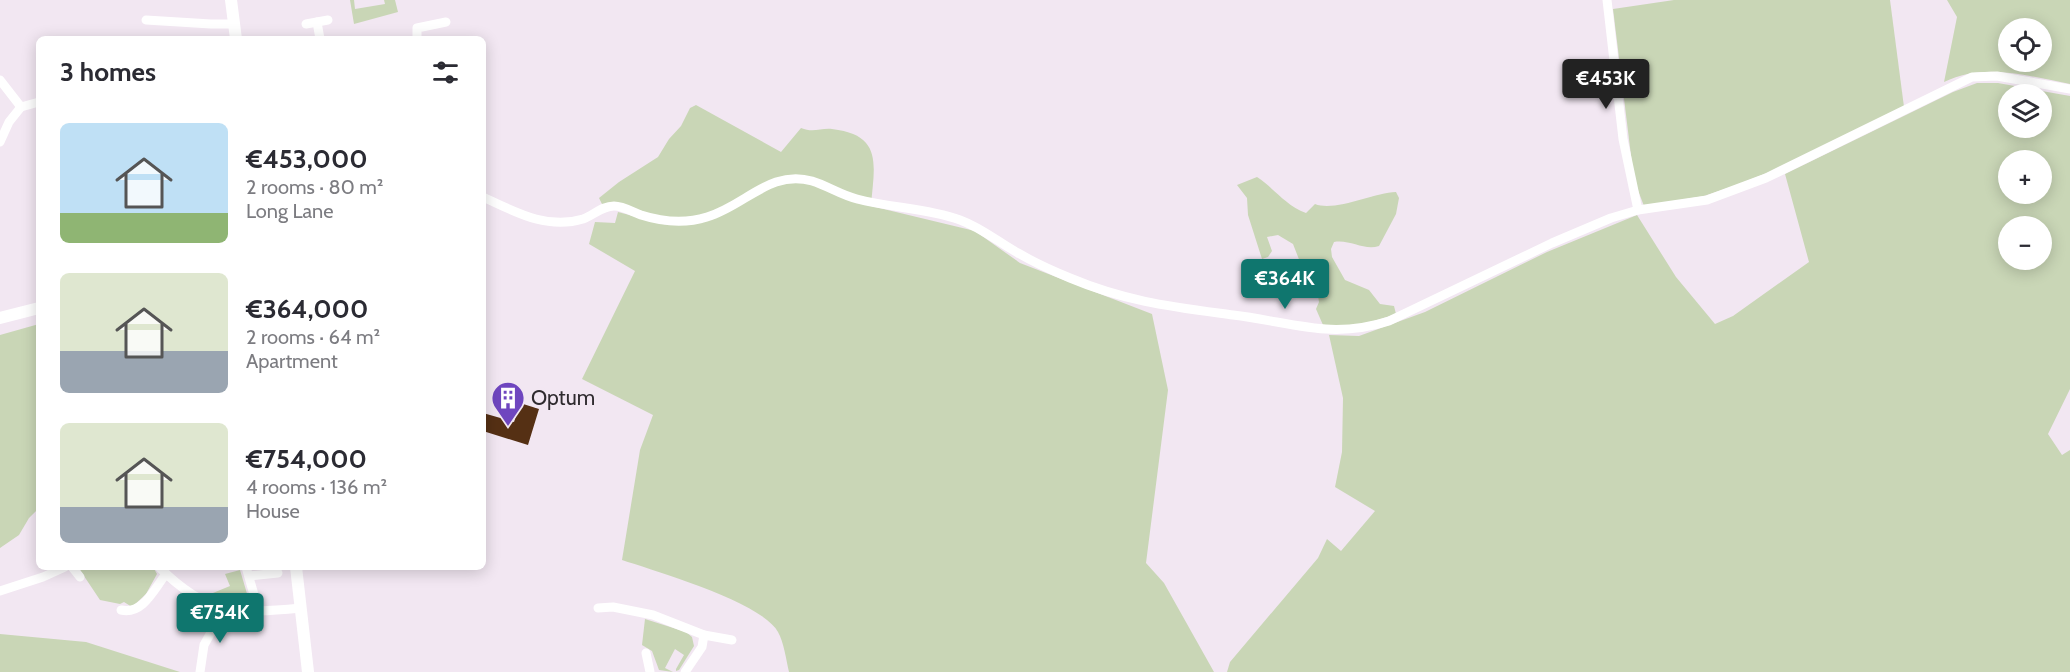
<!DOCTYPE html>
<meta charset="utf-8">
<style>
:root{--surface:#fff;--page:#f7f7f7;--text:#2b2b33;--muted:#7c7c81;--accent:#0f766e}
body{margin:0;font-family:Cabin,sans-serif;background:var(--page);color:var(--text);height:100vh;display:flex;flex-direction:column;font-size:22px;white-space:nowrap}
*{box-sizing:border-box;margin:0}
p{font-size:20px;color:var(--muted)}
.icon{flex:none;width:33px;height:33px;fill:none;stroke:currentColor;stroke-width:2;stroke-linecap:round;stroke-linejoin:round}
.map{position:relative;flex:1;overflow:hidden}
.panel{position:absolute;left:36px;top:36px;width:450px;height:534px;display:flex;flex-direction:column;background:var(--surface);border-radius:9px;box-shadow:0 3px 15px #0003}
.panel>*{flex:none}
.tools{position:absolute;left:1998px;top:18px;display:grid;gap:12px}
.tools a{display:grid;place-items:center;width:54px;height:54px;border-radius:50%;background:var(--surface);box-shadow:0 3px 15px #0003;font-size:30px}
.price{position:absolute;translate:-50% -51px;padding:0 14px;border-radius:6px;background:var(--accent);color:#fff;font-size:20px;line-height:39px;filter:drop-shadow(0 2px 3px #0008)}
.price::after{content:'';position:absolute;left:50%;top:36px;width:18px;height:14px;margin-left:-9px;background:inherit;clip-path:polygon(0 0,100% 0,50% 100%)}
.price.selected{background:#222;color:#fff}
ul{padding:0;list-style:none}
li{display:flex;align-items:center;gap:18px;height:150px;padding:0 24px}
li span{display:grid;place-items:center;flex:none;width:168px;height:120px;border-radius:9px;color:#555}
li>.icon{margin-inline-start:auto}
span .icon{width:72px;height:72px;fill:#fffc;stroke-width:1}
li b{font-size:26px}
h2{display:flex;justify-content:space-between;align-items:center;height:72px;padding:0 24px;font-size:26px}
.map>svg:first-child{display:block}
.green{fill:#c9d6b6;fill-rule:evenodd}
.building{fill:#553014}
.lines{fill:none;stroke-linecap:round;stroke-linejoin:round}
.minor{stroke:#fff;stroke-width:9}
.major{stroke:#fff;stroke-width:12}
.labels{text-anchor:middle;stroke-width:6;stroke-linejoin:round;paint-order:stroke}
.poi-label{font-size:21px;fill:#2f2b2f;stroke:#f2e7f2;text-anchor:start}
</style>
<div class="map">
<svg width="2070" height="672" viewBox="0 0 2070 672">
<rect width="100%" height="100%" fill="#f2e7f2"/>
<g class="green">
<polygon points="350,0 354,0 355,9 385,4 384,0 395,0 398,12 354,24"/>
<polygon points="1674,0 1890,0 1904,107 1772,171 1734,186 1704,196 1644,206 1634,180 1613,9"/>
<path d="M 1947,0 L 2070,0 L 2070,84 C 2028,76 1985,62 1944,82 L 1957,17 ZM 2008,28 L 2042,28 L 2042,62 L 2008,62 Z"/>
<path d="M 1977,83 L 1998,83 L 2070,96 L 2070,389 L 2048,434 L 2062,455 L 2070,450 L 2070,672 L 1227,672 L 1230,662 L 1318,558 L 1327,539 L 1341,551 L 1375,511 L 1335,487 L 1342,452 L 1343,398 L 1329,335 L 1359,336 L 1425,312 L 1547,252 L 1637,215 L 1676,277 L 1715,324 L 1733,316 L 1809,262 L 1785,174 L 1953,92 ZM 2008,94 L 2042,94 L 2042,128 L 2008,128 ZM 2008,160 L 2042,160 L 2042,194 L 2008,194 ZM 2008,226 L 2042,226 L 2042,260 L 2008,260 Z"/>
<path d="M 696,105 L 781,152 L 801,128 C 813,133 820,128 832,129 C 884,135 874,166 871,206 L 975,231 L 1020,263 L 1152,314 L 1168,390 L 1146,563 L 1164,583 L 1214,672 L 789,672 C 786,659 784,643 778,632 C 762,602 655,571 622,560 L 640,450 L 653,415 L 582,379 L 635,271 L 589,244 L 595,222 L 615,223 L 618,212 L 667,225 L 602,204 L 599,198 L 619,182 L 658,157 L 669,139 L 681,126 L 690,108 Z"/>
<path d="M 1257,177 C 1275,189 1285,205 1306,213 L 1315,204 C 1335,212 1373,193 1396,192 L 1399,198 L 1396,214 L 1379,246 C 1364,251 1350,239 1334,242 L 1331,249 L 1332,257 L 1345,280 L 1369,290 L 1380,304 L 1394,306 L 1396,314 C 1370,323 1350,328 1323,325 L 1316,309 L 1319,302 L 1317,290 L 1309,285 L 1293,244 L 1278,235 L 1267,237 L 1272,251 L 1268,257 L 1262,259 L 1248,215 L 1247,198 L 1237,185 Z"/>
<polygon points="39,324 39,508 29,518 19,535 0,548 0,335"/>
<polygon points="78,567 153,567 157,574 146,594 132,607 124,602 120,604 100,600"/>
<polygon points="240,570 248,597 246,601 237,607 208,595 230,586 225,574"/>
<polygon points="645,619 686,632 692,637 694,646 679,670 676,671 676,669 684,655 675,649 665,668 673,672 659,670 652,651 642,645"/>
<polygon points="0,634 86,642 180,672 0,672"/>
</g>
<polygon class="building" points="520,403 539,409 528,445 483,431 483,413 514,422"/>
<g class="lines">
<g class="minor">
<polyline points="1607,0 1623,139 1638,210"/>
<polyline points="146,20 211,24 234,24"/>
<polyline points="317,22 320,39"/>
<polyline points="306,24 328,20"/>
<polyline points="417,39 417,28 446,22"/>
<polyline points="0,80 21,107 39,102"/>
<polyline points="0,142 9,122 21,107"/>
<path d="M 483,197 C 515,212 547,230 583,219 C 594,215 602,206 614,206 C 623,206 633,212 641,215 C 663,222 685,224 707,217 C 745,206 770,169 812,181 C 828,186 841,195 857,199 C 891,208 927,208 960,220 C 982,228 998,242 1018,253 C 1035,263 1053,271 1070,278 C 1127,302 1174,307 1233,315 C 1292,322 1330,340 1389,321 L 1552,243 L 1611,218 L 1638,210 L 1707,200 L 1766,178 L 1972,77 L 1997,76 L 2070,89"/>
<polyline points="72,567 80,577"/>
<path d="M 159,567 C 207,615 238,614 301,608"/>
<polyline points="246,567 259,612"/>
<polyline points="249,576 278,573"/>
<polyline points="0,591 43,577 65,567"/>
<polyline points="598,608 613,607 653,615 704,635 732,640"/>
<path d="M 121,610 C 143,615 154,589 166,574"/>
<polyline points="646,653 650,672"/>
<polyline points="200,672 204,645 224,609"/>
<polyline points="685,672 702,647 704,635"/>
</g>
<g class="major">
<polyline points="231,0 236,39"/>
<polyline points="0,318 39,308"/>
<polyline points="296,567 308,672"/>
</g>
</g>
<defs>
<symbol id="building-pin" viewBox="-11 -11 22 30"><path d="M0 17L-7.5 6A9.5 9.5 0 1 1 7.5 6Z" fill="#6f46bf" stroke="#f2e7f2"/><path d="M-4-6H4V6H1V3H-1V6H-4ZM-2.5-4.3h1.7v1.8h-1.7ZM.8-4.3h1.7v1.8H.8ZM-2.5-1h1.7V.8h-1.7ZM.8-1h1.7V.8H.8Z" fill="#fff"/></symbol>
</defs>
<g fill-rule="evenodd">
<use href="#building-pin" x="489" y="379" width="38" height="52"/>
</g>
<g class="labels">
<g class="poi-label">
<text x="531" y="405">Optum</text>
</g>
</g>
</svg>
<div class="tools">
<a><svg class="icon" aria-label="locate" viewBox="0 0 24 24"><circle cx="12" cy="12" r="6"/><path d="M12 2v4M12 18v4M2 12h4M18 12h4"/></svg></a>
<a><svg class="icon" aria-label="layers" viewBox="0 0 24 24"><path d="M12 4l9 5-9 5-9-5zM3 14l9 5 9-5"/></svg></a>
<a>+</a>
<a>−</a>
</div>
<b class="price selected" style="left:1606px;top:110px">€453K</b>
<b class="price" style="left:1285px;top:310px">€364K</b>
<b class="price" style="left:220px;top:644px">€754K</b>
<section class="panel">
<h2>3 homes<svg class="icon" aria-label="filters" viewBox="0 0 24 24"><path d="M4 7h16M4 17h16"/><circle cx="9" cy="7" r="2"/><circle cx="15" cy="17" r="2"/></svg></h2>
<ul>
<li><span style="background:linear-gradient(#bfe0f5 75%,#8fb573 0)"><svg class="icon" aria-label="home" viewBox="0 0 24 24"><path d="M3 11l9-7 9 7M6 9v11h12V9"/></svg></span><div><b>€453,000</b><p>2 rooms · 80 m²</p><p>Long Lane</p></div></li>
<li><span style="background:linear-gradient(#dfe7d0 65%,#9aa5b1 0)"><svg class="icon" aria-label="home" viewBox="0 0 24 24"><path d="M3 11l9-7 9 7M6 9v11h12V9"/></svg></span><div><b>€364,000</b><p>2 rooms · 64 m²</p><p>Apartment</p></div></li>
<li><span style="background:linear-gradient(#dfe7d0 70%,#9aa5b1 0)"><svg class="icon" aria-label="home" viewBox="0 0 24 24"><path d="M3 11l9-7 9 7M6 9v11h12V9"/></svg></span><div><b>€754,000</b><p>4 rooms · 136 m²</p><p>House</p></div></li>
</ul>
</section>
</div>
